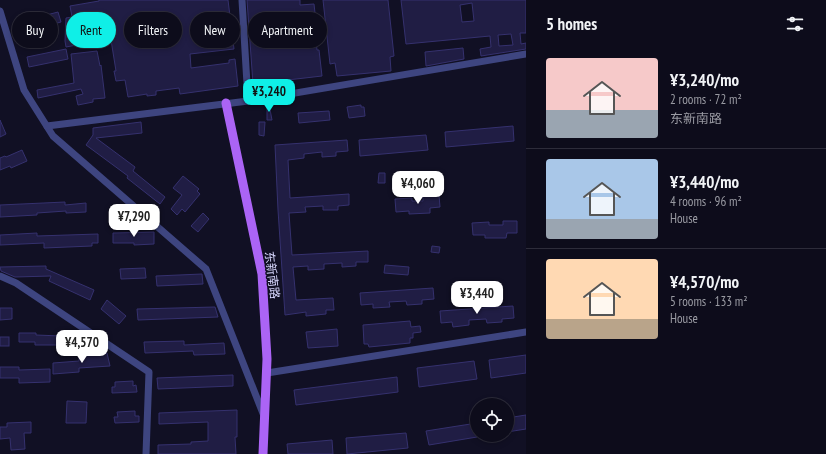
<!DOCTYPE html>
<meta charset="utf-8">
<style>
:root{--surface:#0d0c1b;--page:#1b1a28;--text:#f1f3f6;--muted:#9a9ba3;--line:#2d2c3a;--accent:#0fefe7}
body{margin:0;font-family:"PT Sans Narrow","Noto Sans SC",sans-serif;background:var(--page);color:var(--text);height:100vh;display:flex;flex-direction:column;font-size:15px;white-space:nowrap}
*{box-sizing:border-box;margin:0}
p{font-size:13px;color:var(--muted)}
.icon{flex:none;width:22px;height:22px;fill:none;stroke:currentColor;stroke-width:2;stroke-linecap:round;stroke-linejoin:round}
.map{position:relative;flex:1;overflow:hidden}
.sheet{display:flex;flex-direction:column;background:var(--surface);width:300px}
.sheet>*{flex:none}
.top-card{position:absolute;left:12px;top:12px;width:380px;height:36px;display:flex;gap:8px}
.controls{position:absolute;left:470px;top:398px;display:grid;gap:8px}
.controls a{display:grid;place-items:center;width:44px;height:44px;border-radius:50%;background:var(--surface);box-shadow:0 2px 6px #0003,0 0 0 1px var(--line);font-size:20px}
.price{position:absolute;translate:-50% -34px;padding:0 9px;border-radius:8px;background:#fff;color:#222;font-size:13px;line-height:26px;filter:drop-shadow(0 1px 2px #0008)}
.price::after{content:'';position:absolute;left:50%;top:24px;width:12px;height:9px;margin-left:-6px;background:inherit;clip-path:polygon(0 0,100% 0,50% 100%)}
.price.current{background:var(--accent);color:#111}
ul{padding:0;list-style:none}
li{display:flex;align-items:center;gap:12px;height:100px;padding:0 20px}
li+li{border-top:1px solid var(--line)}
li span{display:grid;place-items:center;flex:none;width:112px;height:80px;border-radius:4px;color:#555}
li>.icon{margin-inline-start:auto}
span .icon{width:48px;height:48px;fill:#fffc;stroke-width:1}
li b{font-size:17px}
h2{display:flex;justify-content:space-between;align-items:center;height:48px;padding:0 20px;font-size:17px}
.pill{padding:0 14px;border-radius:18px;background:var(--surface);box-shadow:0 2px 6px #0003,0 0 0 1px var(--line);font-size:14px;line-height:36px}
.pill.current{background:var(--accent);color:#111}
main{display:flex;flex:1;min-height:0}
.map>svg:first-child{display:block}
.building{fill:#201d44;stroke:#35316e;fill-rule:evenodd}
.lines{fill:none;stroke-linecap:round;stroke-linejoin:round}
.minor{stroke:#3e4580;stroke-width:7}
.major{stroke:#ab64f5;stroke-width:9}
.labels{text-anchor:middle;stroke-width:3;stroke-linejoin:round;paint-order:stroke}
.street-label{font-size:12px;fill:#d6d6fc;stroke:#111024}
</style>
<main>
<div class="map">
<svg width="526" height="454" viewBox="0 0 526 454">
<rect width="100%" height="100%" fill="#111024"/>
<g class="building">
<polygon points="99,0 228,0 234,49 190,54 191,68 229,63 229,60 235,59 238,86 180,94 179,88 156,91 156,95 147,96 147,94 128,97 125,80 116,81 114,71 116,71 107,15 94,17 98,41 66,47 65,41 66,18 72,17 70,6 99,1"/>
<polygon points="247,0 300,0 300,5 314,4 317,31 315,31 317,50 319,50 322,76 253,84"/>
<polygon points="323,0 388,0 394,56 390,57 391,71 337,76 335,63 330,64"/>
<path d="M 401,0 L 526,0 L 526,33 L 520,33 L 521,44 L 526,43 L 526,49 L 481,56 L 480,49 L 491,47 L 490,36 L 406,44 ZM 472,3 L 474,21 L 462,22 L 460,5 ZM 511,34 L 513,45 L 499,46 L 498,35 Z"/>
<polygon points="58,12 61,22 19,33 16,23"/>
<polygon points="463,48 464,59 426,66 425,52"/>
<polygon points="66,49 68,59 29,67 27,57"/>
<polygon points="97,51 100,66 101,65 105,98 93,99 93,102 78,105 76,96 83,94 81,89 38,98 37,90 74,83 71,54"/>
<polygon points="269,104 272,120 267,120 267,105"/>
<polygon points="361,105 361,107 364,107 365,116 349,118 347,107"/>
<polygon points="329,111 330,120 299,123 298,113"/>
<polygon points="0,120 6,134 0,137"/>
<polygon points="141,122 142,133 96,138 135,167 133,171 165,197 160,204 127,178 128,176 86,145 93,135 93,128"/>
<polygon points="259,122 265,122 264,136 259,135"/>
<polygon points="513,126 514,141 446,147 445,132"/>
<polygon points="426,135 428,150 360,156 359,140"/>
<polygon points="347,140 348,151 336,152 336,156 322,157 322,152 304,154 304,158 288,160 290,198 349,194 349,205 338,206 338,210 323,210 323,206 305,207 306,212 289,213 292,255 368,251 368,262 356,262 356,266 342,267 342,263 324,264 324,269 308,270 308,266 293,267 296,300 333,298 334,310 326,310 326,314 306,316 306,312 285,315 278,210 275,145"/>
<polygon points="22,150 27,161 11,168 10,166 0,170 0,158 5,156 6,157"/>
<polygon points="379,173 385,173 385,183 378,183"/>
<polygon points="183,176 199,189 197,191 200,194 185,212 182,209 177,215 171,209 182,195 173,188"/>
<polygon points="439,195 440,207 430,208 430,213 409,214 409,211 396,212 395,199 412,198 412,201 423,201 423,196"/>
<polygon points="65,202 65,205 86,203 86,212 66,213 66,211 37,213 37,215 0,217 0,205"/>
<polygon points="203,213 209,219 198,232 191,226"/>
<polygon points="503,221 517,221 517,233 507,233 506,238 485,238 485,235 473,235 472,223 489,222 489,225 503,225"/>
<polygon points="154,232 154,244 134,245 134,243 113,243 113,233"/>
<polygon points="37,233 37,236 98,234 98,243 92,243 92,246 44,248 44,243 0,245 0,235"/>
<polygon points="432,246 440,247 439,253 431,252"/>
<polygon points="385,265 409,267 408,275 384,273"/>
<polygon points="46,266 46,269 94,290 90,300 49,281 51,276 15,277 1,271 0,267"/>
<polygon points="145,268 146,278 121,279 120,269"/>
<polygon points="202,274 203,284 157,286 156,276"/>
<polygon points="433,288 434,299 422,300 422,304 407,305 406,301 389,302 390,307 373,308 373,304 361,305 360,293"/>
<polygon points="107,300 126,316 119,324 101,309"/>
<polygon points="513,306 514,318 502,319 502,322 487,323 486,319 469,320 469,325 453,327 452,322 441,323 440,311"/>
<polygon points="215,307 218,317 138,320 137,309"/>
<polygon points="0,308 12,308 12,319 0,320"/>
<polygon points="410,321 411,327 420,326 421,332 413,333 413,338 410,338 410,343 369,347 368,344 364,344 363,325"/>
<polygon points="337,329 338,346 308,348 306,332"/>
<polygon points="19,333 36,333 36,335 61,336 61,345 35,345 35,342 19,342"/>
<rect x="0" y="337" width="9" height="9"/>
<polygon points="184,341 184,345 224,343 225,354 194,355 193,351 145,353 144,342"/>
<polygon points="107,353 110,366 79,368 79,372 53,374 53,363 79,361 79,357"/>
<polygon points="526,355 526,373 491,378 489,360"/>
<polygon points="474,361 477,379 419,387 417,368"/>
<polygon points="0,367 19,367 19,370 50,369 50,382 19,383 19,378 0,378"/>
<polygon points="233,375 233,386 158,389 157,378"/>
<polygon points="397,377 398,392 296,405 294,390"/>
<polygon points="133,381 133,386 136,385 137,392 112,393 112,387 115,387 115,382"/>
<polygon points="67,401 87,402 86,423 66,423"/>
<polygon points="237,410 237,437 235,437 236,454 158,454 158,445 191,444 191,442 208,441 208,422 159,424 159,413"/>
<polygon points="135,411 135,416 139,416 139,422 115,423 114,417 118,417 117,412"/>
<polygon points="526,415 526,429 507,432 507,418"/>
<polygon points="31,422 31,433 24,433 25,449 11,450 10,438 0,439 0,427 7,427 7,423"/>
<polygon points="477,423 477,437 429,445 426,431"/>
<polygon points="406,433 408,448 347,454 346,438"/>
<polygon points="332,440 333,454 288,454 287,444"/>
</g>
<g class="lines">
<g class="minor">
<polyline points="242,0 248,101 526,54"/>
<polyline points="0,11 24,90 53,136 206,269 264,416"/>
<polyline points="47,126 248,101"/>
<polyline points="0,276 16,283 149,372 146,454"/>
<polyline points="267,373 526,332"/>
</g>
<polyline class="major" points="226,103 262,274 267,359 263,454"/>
</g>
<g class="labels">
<g class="street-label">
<text transform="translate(272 275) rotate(83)" y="4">东新南路</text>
</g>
</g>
</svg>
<div class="controls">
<a><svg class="icon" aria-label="locate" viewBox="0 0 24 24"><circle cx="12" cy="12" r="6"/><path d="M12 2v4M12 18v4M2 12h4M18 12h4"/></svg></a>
</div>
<b class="price current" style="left:269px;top:113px">¥3,240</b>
<b class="price" style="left:418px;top:205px">¥4,060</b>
<b class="price" style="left:134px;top:238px">¥7,290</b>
<b class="price" style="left:477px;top:315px">¥3,440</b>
<b class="price" style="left:82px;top:364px">¥4,570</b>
<div class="top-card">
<a class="pill">Buy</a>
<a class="pill current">Rent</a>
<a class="pill">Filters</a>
<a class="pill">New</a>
<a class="pill">Apartment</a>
</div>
</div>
<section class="sheet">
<h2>5 homes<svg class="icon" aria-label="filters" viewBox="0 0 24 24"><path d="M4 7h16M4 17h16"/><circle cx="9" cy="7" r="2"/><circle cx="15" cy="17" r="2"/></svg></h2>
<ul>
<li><span style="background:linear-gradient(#f6c9c9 65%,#9aa5b1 0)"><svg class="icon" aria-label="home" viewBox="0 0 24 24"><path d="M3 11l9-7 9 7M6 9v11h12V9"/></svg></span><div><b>¥3,240/mo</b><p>2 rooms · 72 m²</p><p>东新南路</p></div></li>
<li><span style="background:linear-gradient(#a9c7e8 75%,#9aa5b1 0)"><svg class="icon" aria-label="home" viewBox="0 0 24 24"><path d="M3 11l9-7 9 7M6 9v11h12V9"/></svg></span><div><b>¥3,440/mo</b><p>4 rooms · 96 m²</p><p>House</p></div></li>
<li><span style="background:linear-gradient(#ffd9b3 75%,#b9a48a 0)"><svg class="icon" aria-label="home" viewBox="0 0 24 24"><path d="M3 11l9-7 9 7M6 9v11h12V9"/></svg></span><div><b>¥4,570/mo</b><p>5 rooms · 133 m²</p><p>House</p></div></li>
</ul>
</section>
</main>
